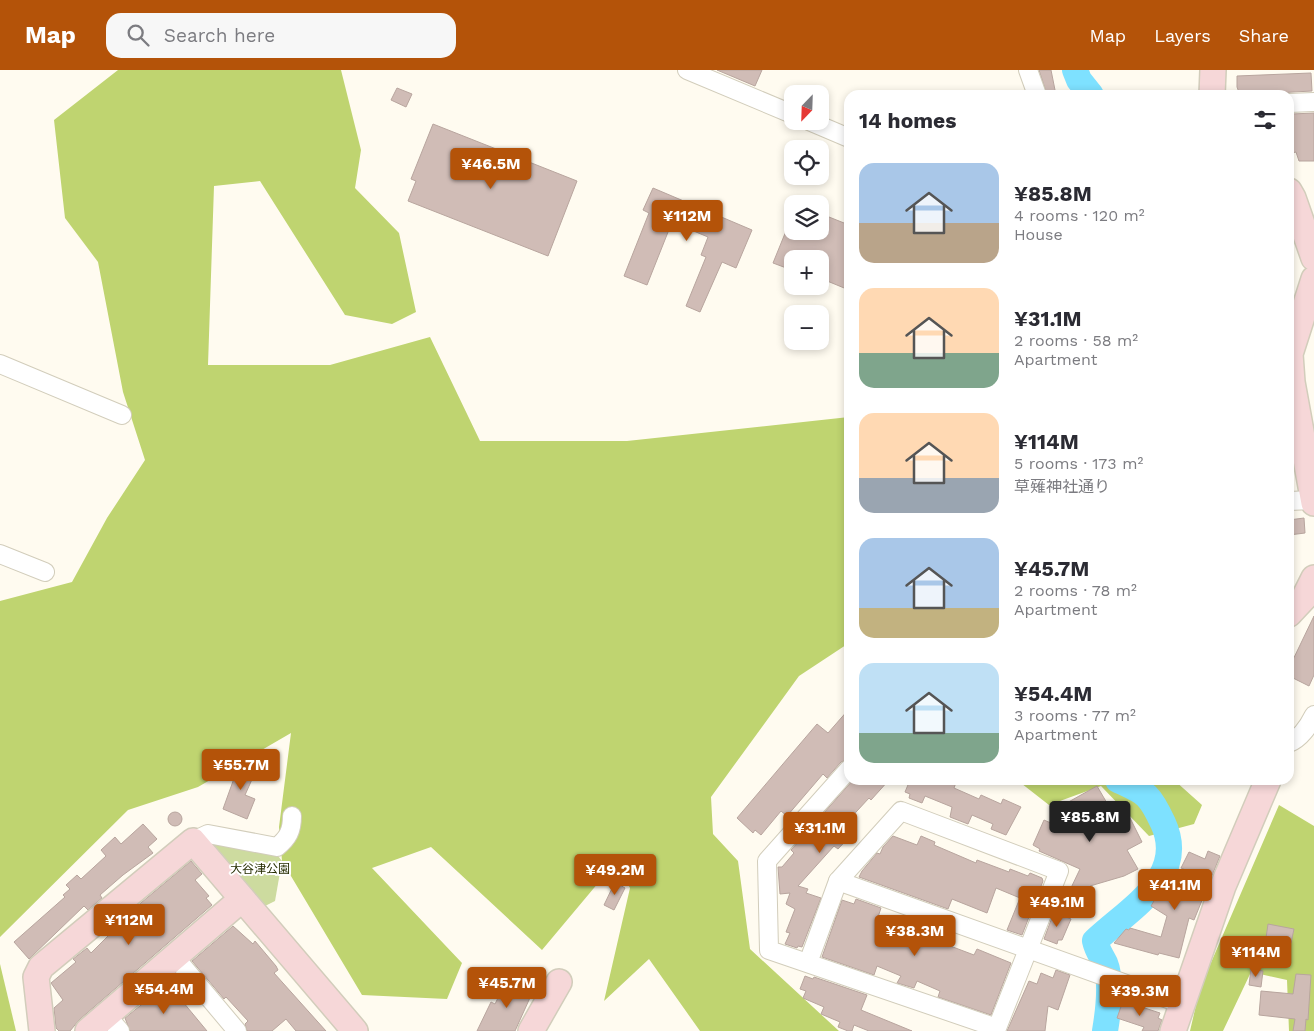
<!DOCTYPE html>
<meta charset="utf-8">
<style>
:root{--surface:#fff;--page:#f7f7f7;--text:#2b2b33;--muted:#7c7c81;--accent:#b45309}
body{margin:0;font-family:"Work Sans","Noto Sans JP",sans-serif;background:var(--page);color:var(--text);height:100vh;display:flex;flex-direction:column;font-size:19px;white-space:nowrap}
*{box-sizing:border-box;margin:0}
p{font-size:16px;color:var(--muted)}
.icon{flex:none;width:28px;height:28px;fill:none;stroke:currentColor;stroke-width:2;stroke-linecap:round;stroke-linejoin:round}
.map{position:relative;flex:1;overflow:hidden}
.side{position:absolute;left:844px;top:20px;width:450px;height:695px;display:flex;flex-direction:column;background:var(--surface);border-radius:15px;box-shadow:0 2px 8px #0003}
.side>*{flex:none}
.needle{width:32px;rotate:203deg}
.tools{position:absolute;left:784px;top:15px;display:grid;gap:10px}
.tools a{display:grid;place-items:center;width:45px;height:45px;border-radius:10px;background:var(--surface);box-shadow:0 2px 8px #0003;font-size:25px}
.price{position:absolute;translate:-50% -42px;padding:0 11px;border-radius:5px;background:var(--accent);color:#fff;font-size:16px;line-height:32px;filter:drop-shadow(0 1px 2px #0008)}
.price::after{content:'';position:absolute;left:50%;top:30px;width:15px;height:11px;margin-left:-8px;background:inherit;clip-path:polygon(0 0,100% 0,50% 100%)}
.price.selected{background:#222;color:#fff}
ul{padding:0;list-style:none}
li{display:flex;align-items:center;gap:15px;height:125px;padding:0 15px}
li span{display:grid;place-items:center;flex:none;width:140px;height:100px;border-radius:15px;color:#555}
li>.icon{margin-inline-start:auto}
span .icon{width:60px;height:60px;fill:#fffc;stroke-width:1}
li b{font-size:21px}
h2{display:flex;justify-content:space-between;align-items:center;height:60px;padding:0 15px;font-size:21px}
header{display:flex;align-items:center;gap:30px;box-sizing:border-box;height:70px;padding:0 25px;background:var(--accent);color:#fff}
header strong{font-size:24px}
nav{display:flex;gap:28px;margin-inline-start:auto;font-size:18px}
.search{width:350px;height:45px;background:var(--page);display:flex;align-items:center;gap:12px;box-sizing:border-box;padding:0 18px;border-radius:15px;color:var(--muted);font-size:19px}
.map>svg:first-child{display:block}
.green{fill:#cddb9f}
.forest{fill:#bfd470}
.lines{fill:none;stroke-linecap:round;stroke-linejoin:round}
.river{stroke:#7ee1ff;stroke-width:26}
.building{fill:#d0bcb6;stroke:#b8a59e}
.street-casing{stroke:#d2cdbb;stroke-width:20}
.secondary-casing{stroke:#d2cdbb;stroke-width:28}
.street{stroke:#fff;stroke-width:18}
.secondary{stroke:#f6d7d8;stroke-width:25}
.labels{text-anchor:middle;stroke-width:4;stroke-linejoin:round;paint-order:stroke}
.park-label{font-size:12px;fill:#262d02;stroke:#fff}
</style>
<header>
<strong>Map</strong>
<div class="search"><svg class="icon" aria-label="search" viewBox="0 0 24 24"><circle cx="10" cy="10" r="6"/><path d="M15 15l6 6"/></svg>Search here</div>
<nav><a>Map</a><a>Layers</a><a>Share</a></nav>
</header>
<div class="map">
<svg width="1314" height="961" viewBox="0 0 1314 961">
<rect width="100%" height="100%" fill="#fffbf0"/>
<polygon class="green" points="210,772 274,781 282,791 275,831 265,836"/>
<g class="forest">
<polygon points="118,0 341,0 361,80 355,118 399,163 416,242 392,254 345,245 260,111 214,116 208,295 330,295 430,267 480,371 627,371 849,347 849,573 799,606 711,727 713,764 738,791 750,879 839,961 700,961 649,889 604,931 630,818 623,805 604,806 542,880 431,777 372,798 462,893 447,929 362,925 282,791 279,757 291,663 198,717 128,740 0,867 0,531 72,512 107,448 145,390 123,322 98,192 65,148 54,50"/>
<polygon points="1017,710 1174,710 1202,735 1194,754 1149,766 1101,716 1049,735"/>
<polygon points="1279,735 1314,756 1314,961 1289,961 1287,910 1251,902 1223,961 1190,961 1200,918"/>
<polygon points="0,894 16,961 0,961"/>
</g>
<g class="lines">
<g class="river">
<polyline points="1075,0 1079,10 1091,25"/>
<path d="M 1105,961 C 1108,943 1112,910 1105,893 C 1101,885 1097,880 1095,871 C 1130,838 1188,807 1163,753 C 1149,723 1146,723 1118,710"/>
</g>
</g>
<g class="building">
<polygon points="717,0 762,0 755,16"/>
<polygon points="1039,0 1051,0 1056,25 1047,25"/>
<polygon points="1311,3 1312,21 1240,25 1237,17 1237,6"/>
<polygon points="397,18 412,24 406,37 391,30"/>
<polygon points="1314,43 1314,91 1299,91 1296,82 1292,83 1292,78 1289,76 1289,51 1293,51 1292,44"/>
<polygon points="433,54 577,111 548,186 408,131 416,111 411,109"/>
<polygon points="653,118 752,160 736,198 722,192 700,242 686,236 706,187 701,185 708,167 672,152 647,215 624,206 649,143 643,140"/>
<polygon points="824,145 849,155 849,220 820,208 820,189 792,189 789,199 773,193 786,161 820,161"/>
<polygon points="1304,448 1305,463 1289,465 1289,450"/>
<polygon points="1314,546 1314,605 1309,616 1289,606 1289,598"/>
<polygon points="849,639 849,689 841,692 827,708 823,704 787,746 781,741 761,765 755,760 753,763 737,748 817,654 828,663"/>
<polygon points="241,689 258,696 245,725 255,729 247,749 223,739"/>
<polygon points="853,710 889,710 871,730 869,728 845,754 854,762 838,779 834,776 798,816 808,819 806,823 821,828 802,877 798,876 797,878 785,874 790,863 786,862 795,839 786,834 790,823 780,824 778,797 782,797 794,783 791,780"/>
<polygon points="910,710 957,710 954,718 979,729 981,725 1001,734 1003,729 1021,737 1006,765 991,759 993,754 972,745 968,754 950,747 952,737 925,726 922,733 909,728 910,724 905,722"/>
<polygon points="1097,716 1111,740 1123,734 1142,772 1127,780 1138,799 1124,806 1090,816 1086,826 1089,828 1056,837 1063,820 1070,820 1080,799 1039,781 1040,779 1033,775 1044,750 1069,761 1056,739"/>
<circle cx="175" cy="749" r="7"/>
<polygon points="143,754 157,769 148,777 153,783 123,805 100,825 102,828 88,840 84,836 29,889 14,872 65,827 63,825 70,819 66,815 77,805 81,809 106,786 101,780 115,767 121,774"/>
<polygon points="893,766 917,775 921,766 935,772 934,775 976,793 977,790 1009,802 1010,799 1028,806 1030,803 1042,808 1043,811 1022,865 1007,860 1020,828 996,818 987,843 952,829 948,839 859,807 862,801 877,783 880,784 883,777"/>
<polygon points="1208,781 1220,786 1194,850 1189,848 1179,888 1159,883 1158,885 1114,873 1126,859 1129,860 1130,858 1161,867 1167,846 1151,836 1158,824 1162,827 1164,822 1178,831 1193,803 1181,798 1189,782 1205,789"/>
<polygon points="191,791 202,804 195,810 209,826 206,828 212,835 79,950 70,961 59,961 56,958 54,938 63,930 51,913 76,892 73,889 87,878 91,883 108,866 105,863"/>
<polygon points="615,812 625,818 614,840 604,835"/>
<polygon points="856,829 881,838 878,847 890,851 889,853 912,863 914,857 947,869 945,874 974,885 977,879 1011,893 991,945 938,927 940,921 917,911 914,918 897,913 901,906 877,896 874,905 822,887 842,830 854,834"/>
<polygon points="1054,842 1071,849 1062,870 1058,870 1057,874 1044,869"/>
<polygon points="1268,854 1294,859 1291,873 1266,868"/>
<polygon points="233,856 253,874 255,871 276,896 278,900 274,903 326,961 296,961 286,949 272,961 247,961 245,954 248,951 226,927 224,929 192,891"/>
<polygon points="1251,899 1263,901 1261,917 1249,915"/>
<polygon points="1056,900 1070,905 1058,940 1048,936 1045,961 1007,961 1029,911 1037,914 1041,903 1053,908"/>
<polygon points="1296,904 1311,905 1308,950 1306,949 1305,961 1293,961 1295,949 1259,945 1261,921 1293,924"/>
<polygon points="805,906 813,909 814,907 867,925 861,940 912,961 869,961 854,955 852,961 848,961 838,957 840,952 821,944 824,937 803,928 806,921 800,919"/>
<polygon points="508,908 533,921 515,961 477,961 491,932 495,934"/>
<polygon points="167,914 183,932 207,961 130,961 125,948"/>
<polygon points="1123,931 1160,943 1158,948 1162,950 1158,961 1142,961 1144,957 1117,948"/>
</g>
<g class="lines">
<defs>
<g id="street">
<polyline points="687,0 792,44"/>
<polyline points="1028,0 1037,25"/>
<polyline points="1289,33 1314,32"/>
<polyline points="809,51 849,68"/>
<polyline points="0,294 122,345"/>
<polyline points="1289,431 1313,430"/>
<polyline points="0,484 45,502"/>
<path d="M 1289,673 C 1301,668 1308,657 1314,645"/>
<path d="M 193,771 L 208,764 L 277,777 C 288,768 292,761 292,746"/>
<polyline points="838,811 1182,934"/>
<polyline points="174,886 237,961"/>
<polyline points="808,893 838,811 901,741 1059,801 997,958 769,880 767,791 849,699"/>
<polyline points="107,946 120,961"/>
</g>
<g id="secondary">
<polyline points="1212,25 1213,0"/>
<polyline points="1289,121 1293,128 1314,188"/>
<polyline points="1314,209 1290,284 1292,312 1314,433"/>
<polyline points="1289,544 1304,528 1314,508"/>
<polyline points="42,961 36,907 41,897 193,771 355,961"/>
<polyline points="88,961 242,829"/>
<polyline points="531,961 559,912"/>
<polyline points="1173,961 1223,816 1268,710"/>
</g>
</defs>
<use href="#street" class="street-casing"/>
<use href="#secondary" class="secondary-casing"/>
<use href="#street" class="street"/>
<use href="#secondary" class="secondary"/>
</g>
<g class="labels">
<g class="park-label">
<text x="260" y="803">大谷津公園</text>
</g>
</g>
</svg>
<div class="tools">
<a><svg class="needle" viewBox="-14 -14 28 28"><path d="M0-13l5 13h-10z" fill="#e53935"/><path d="M0 13l5-13h-10z" fill="#7c7c81"/></svg></a>
<a><svg class="icon" aria-label="locate" viewBox="0 0 24 24"><circle cx="12" cy="12" r="6"/><path d="M12 2v4M12 18v4M2 12h4M18 12h4"/></svg></a>
<a><svg class="icon" aria-label="layers" viewBox="0 0 24 24"><path d="M12 4l9 5-9 5-9-5zM3 14l9 5 9-5"/></svg></a>
<a>+</a>
<a>−</a>
</div>
<b class="price" style="left:491px;top:120px">¥46.5M</b>
<b class="price" style="left:687px;top:172px">¥112M</b>
<b class="price" style="left:241px;top:721px">¥55.7M</b>
<b class="price selected" style="left:1090px;top:773px">¥85.8M</b>
<b class="price" style="left:820px;top:784px">¥31.1M</b>
<b class="price" style="left:615px;top:826px">¥49.2M</b>
<b class="price" style="left:1175px;top:841px">¥41.1M</b>
<b class="price" style="left:1057px;top:858px">¥49.1M</b>
<b class="price" style="left:129px;top:876px">¥112M</b>
<b class="price" style="left:915px;top:887px">¥38.3M</b>
<b class="price" style="left:1256px;top:908px">¥114M</b>
<b class="price" style="left:507px;top:939px">¥45.7M</b>
<b class="price" style="left:164px;top:945px">¥54.4M</b>
<b class="price" style="left:1140px;top:947px">¥39.3M</b>
<section class="side">
<h2>14 homes<svg class="icon" aria-label="filters" viewBox="0 0 24 24"><path d="M4 7h16M4 17h16"/><circle cx="9" cy="7" r="2"/><circle cx="15" cy="17" r="2"/></svg></h2>
<ul>
<li><span style="background:linear-gradient(#a9c7e8 60%,#b9a48a 0)"><svg class="icon" aria-label="home" viewBox="0 0 24 24"><path d="M3 11l9-7 9 7M6 9v11h12V9"/></svg></span><div><b>¥85.8M</b><p>4 rooms · 120 m²</p><p>House</p></div></li>
<li><span style="background:linear-gradient(#ffd9b3 65%,#7fa58c 0)"><svg class="icon" aria-label="home" viewBox="0 0 24 24"><path d="M3 11l9-7 9 7M6 9v11h12V9"/></svg></span><div><b>¥31.1M</b><p>2 rooms · 58 m²</p><p>Apartment</p></div></li>
<li><span style="background:linear-gradient(#ffd9b3 65%,#9aa5b1 0)"><svg class="icon" aria-label="home" viewBox="0 0 24 24"><path d="M3 11l9-7 9 7M6 9v11h12V9"/></svg></span><div><b>¥114M</b><p>5 rooms · 173 m²</p><p>草薙神社通り</p></div></li>
<li><span style="background:linear-gradient(#a9c7e8 70%,#c2b280 0)"><svg class="icon" aria-label="home" viewBox="0 0 24 24"><path d="M3 11l9-7 9 7M6 9v11h12V9"/></svg></span><div><b>¥45.7M</b><p>2 rooms · 78 m²</p><p>Apartment</p></div></li>
<li><span style="background:linear-gradient(#bfe0f5 70%,#7fa58c 0)"><svg class="icon" aria-label="home" viewBox="0 0 24 24"><path d="M3 11l9-7 9 7M6 9v11h12V9"/></svg></span><div><b>¥54.4M</b><p>3 rooms · 77 m²</p><p>Apartment</p></div></li>
</ul>
</section>
</div>
